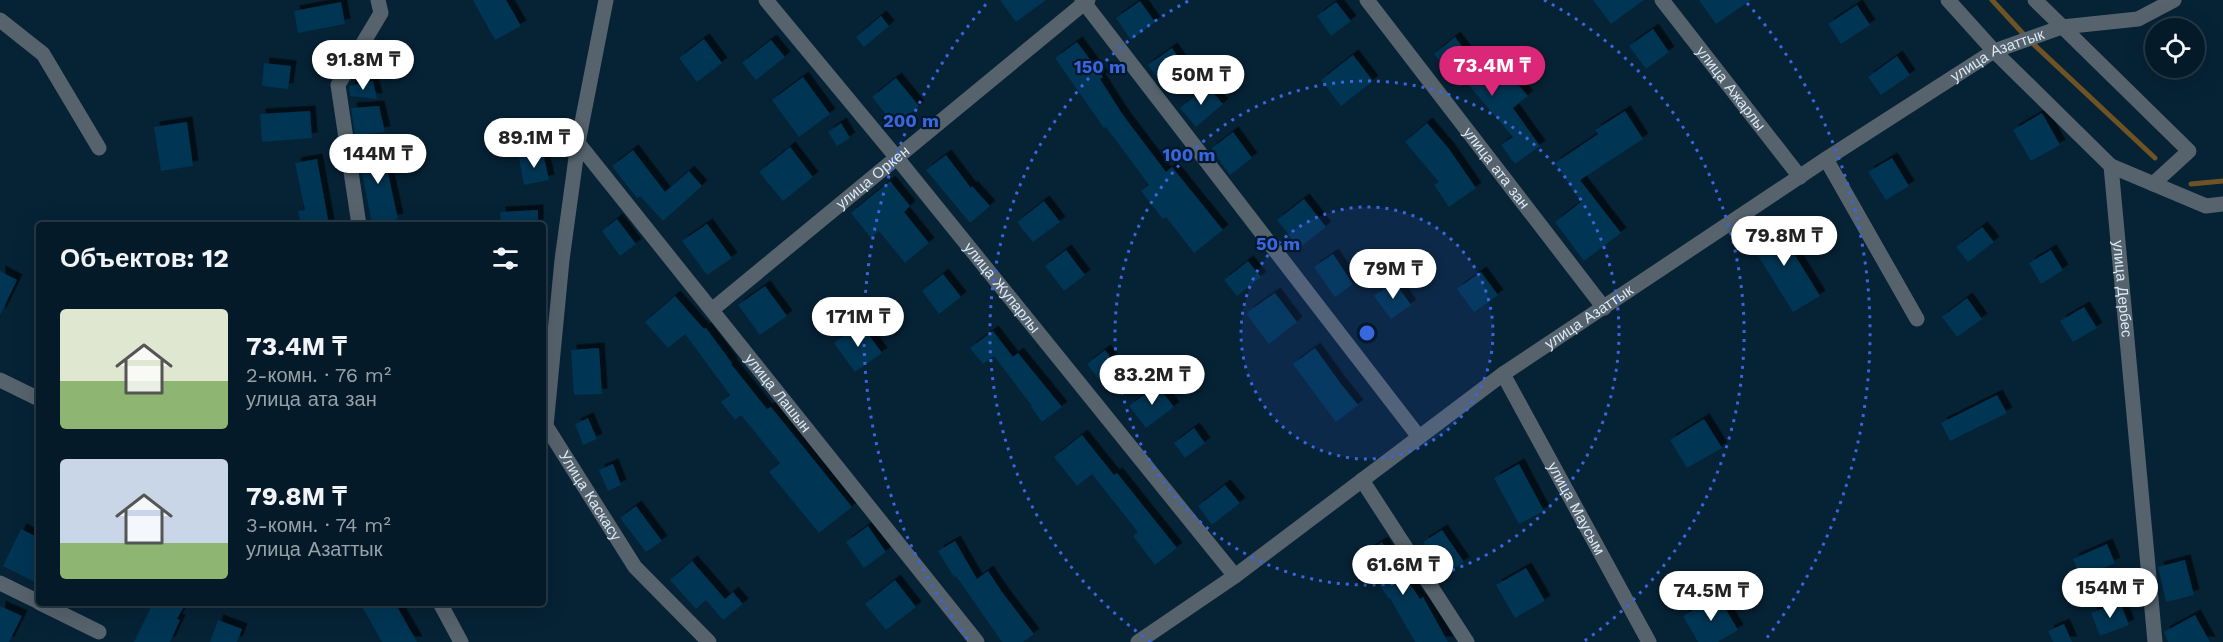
<!DOCTYPE html>
<html lang="ru">
<meta charset="utf-8">
<style>
:root{--surface:#041a28;--page:#0d2330;--text:#f1f3f6;--muted:#97a1a8;--line:#253845;--accent:#db2777}
body{margin:0;font-family:"Work Sans",sans-serif;background:var(--page);color:var(--text);height:100vh;display:flex;flex-direction:column;font-size:22px;white-space:nowrap}
*{box-sizing:border-box;margin:0}
p{font-size:20px;color:var(--muted)}
.icon{flex:none;width:33px;height:33px;fill:none;stroke:currentColor;stroke-width:2;stroke-linecap:round;stroke-linejoin:round}
.map{position:relative;flex:1;overflow:hidden}
.sheet{position:absolute;left:36px;top:222px;width:510px;height:384px;display:flex;flex-direction:column;background:var(--surface);border-radius:6px;box-shadow:0 6px 24px #0002,0 0 0 2px var(--line)}
.sheet>*{flex:none}
.buttons{position:absolute;left:2145px;top:18px;display:grid;gap:12px}
.buttons a{display:grid;place-items:center;width:60px;height:60px;border-radius:50%;background:var(--surface);box-shadow:0 6px 24px #0002,0 0 0 2px var(--line);font-size:30px}
.price{position:absolute;translate:-50% -51px;padding:0 14px;border-radius:21px;background:#fff;color:#222;font-size:20px;line-height:39px;filter:drop-shadow(0 2px 3px #0008)}
.price::after{content:'';position:absolute;left:50%;top:36px;width:18px;height:14px;margin-left:-9px;background:inherit;clip-path:polygon(0 0,100% 0,50% 100%)}
.price.on{background:var(--accent);color:#fff}
ul{padding:0;list-style:none}
li{display:flex;align-items:center;gap:18px;height:150px;padding:0 24px}
li span{display:grid;place-items:center;flex:none;width:168px;height:120px;border-radius:6px;color:#555}
li>.icon{margin-inline-start:auto}
span .icon{width:72px;height:72px;fill:#fffc;stroke-width:1}
li b{font-size:26px}
h2{display:flex;justify-content:space-between;align-items:center;height:72px;padding:0 24px;font-size:26px}
.map>svg:first-child{display:block}
.lines{fill:none;stroke-linecap:round;stroke-linejoin:round}
.stream{stroke:#6e5424;stroke-width:5}
.building{fill:#033453;filter:url(#shadow)}
.minor{stroke:#56626c;stroke-width:15}
.ring{fill:none;stroke:#3965dd;stroke-width:3;stroke-dasharray:3 6}
.labels{text-anchor:middle;stroke-width:4.5;stroke-linejoin:round;paint-order:stroke}
.street-label{font-size:15px;fill:#daeaf7;stroke:#00182b}
.centre{fill:#3965dd;stroke:#00182b;stroke-width:3}
.ring-label{font-size:18px;text-anchor:middle;font-weight:bold;fill:#3965dd;stroke:#00182b;stroke-width:4.5;stroke-linejoin:round;paint-order:stroke}
</style>
<div class="map">
<svg width="2223" height="642" viewBox="0 0 2223 642">
<defs>
<filter id="shadow"><feDropShadow dx="5.5" dy="-5.5" stdDeviation="0" flood-color="#0009"/></filter>
</defs>
<rect width="100%" height="100%" fill="#062235"/>
<g class="lines">
<g class="stream">
<polyline points="1992,0 2028,39 2155,158"/>
<polyline points="2191,184 2223,181"/>
</g>
</g>
<g class="building">
<polygon points="473,0 506,0 521,26 495,40"/>
<polygon points="1000,0 1046,0 1016,22"/>
<polygon points="1593,0 1644,0 1611,24"/>
<polygon points="1699,0 1751,0 1716,24"/>
<polygon points="1140,1 1155,22 1131,40 1116,18"/>
<polygon points="341,2 345,24 298,33 294,11"/>
<polygon points="1336,2 1351,21 1331,36 1317,16"/>
<polygon points="1857,5 1870,25 1841,44 1828,24"/>
<polygon points="881,16 889,26 864,47 856,37"/>
<polygon points="1653,29 1669,52 1646,69 1629,46"/>
<polygon points="1455,37 1493,87 1509,74 1528,96 1513,108 1540,146 1515,164 1501,145 1513,137 1466,82 1460,87 1434,54"/>
<polygon points="704,39 722,63 697,82 679,58"/>
<polygon points="771,40 785,57 756,80 742,63"/>
<polygon points="1077,42 1103,77 1100,79 1123,115 1166,172 1172,167 1223,230 1194,253 1166,217 1163,219 1141,191 1149,185 1106,127 1104,128 1055,58"/>
<polygon points="1172,48 1185,67 1162,84 1148,65"/>
<polygon points="1353,55 1373,81 1341,106 1321,80"/>
<polygon points="1897,56 1910,75 1881,95 1868,77"/>
<polygon points="264,63 291,66 288,89 262,86"/>
<polygon points="803,77 830,114 799,137 772,100"/>
<polygon points="896,78 919,106 895,126 872,97"/>
<polygon points="373,81 377,99 350,96 349,86"/>
<polygon points="1207,86 1223,104 1196,127 1180,108"/>
<polygon points="379,106 385,132 355,135 351,108"/>
<polygon points="310,111 312,138 262,142 260,114"/>
<polygon points="1625,111 1643,139 1580,180 1621,233 1584,261 1555,222 1581,202 1555,163 1598,134 1595,130"/>
<polygon points="2042,113 2060,145 2031,161 2013,130"/>
<polygon points="187,122 193,166 161,171 154,127"/>
<polygon points="841,123 850,138 837,146 828,132"/>
<polygon points="1427,123 1449,149 1476,188 1449,207 1434,185 1439,182 1405,142"/>
<polygon points="1233,132 1252,158 1230,175 1211,149"/>
<polygon points="382,146 398,219 372,224 358,151"/>
<polygon points="790,147 813,177 783,201 759,172"/>
<polygon points="633,150 665,192 689,171 702,186 663,221 640,196 637,198 612,166"/>
<polygon points="543,153 549,180 524,185 519,158"/>
<polygon points="946,155 971,188 972,186 990,206 970,223 926,170"/>
<polygon points="1892,158 1909,186 1886,200 1868,172"/>
<polygon points="317,159 329,225 301,225 298,211 305,210 295,163"/>
<polygon points="890,181 910,206 904,212 929,243 905,263 879,231 871,238 851,213"/>
<polygon points="1304,199 1326,227 1299,248 1277,220"/>
<polygon points="1044,201 1060,222 1033,242 1017,222"/>
<polygon points="538,210 538,225 501,225 500,212"/>
<polygon points="617,219 636,244 620,256 602,231"/>
<polygon points="1778,222 1797,249 1793,252 1820,296 1793,312 1749,241"/>
<polygon points="707,224 732,258 707,275 682,241"/>
<polygon points="1982,227 1994,242 1968,262 1956,247"/>
<polygon points="1066,250 1085,275 1064,291 1045,266"/>
<polygon points="2051,250 2063,270 2041,284 2029,263"/>
<polygon points="1333,254 1353,284 1335,297 1314,267"/>
<polygon points="1248,261 1261,277 1237,296 1224,280"/>
<polygon points="0,271 17,280 0,315"/>
<polygon points="1481,272 1498,295 1474,312 1457,289"/>
<polygon points="943,274 961,297 939,314 922,291"/>
<polygon points="1394,281 1411,305 1391,319 1374,296"/>
<polygon points="765,286 787,316 760,335 738,305"/>
<polygon points="1275,293 1297,322 1269,344 1247,315 1249,311"/>
<polygon points="675,296 704,329 706,328 732,363 731,364 767,409 771,407 852,507 819,533 769,472 780,463 741,415 735,420 721,402 730,395 685,334 668,348 645,322"/>
<polygon points="1967,298 1982,319 1957,337 1942,317"/>
<polygon points="2084,307 2097,328 2073,342 2060,321"/>
<polygon points="860,323 882,353 855,372 834,343"/>
<polygon points="993,331 1013,357 1018,353 1062,407 1042,422 1031,407 1032,406 994,356 983,364 970,348"/>
<polygon points="599,348 602,394 574,395 571,350"/>
<polygon points="1315,348 1341,384 1358,405 1336,422 1293,364"/>
<polygon points="1105,350 1122,373 1104,386 1087,364"/>
<polygon points="1157,385 1174,407 1146,428 1129,406"/>
<polygon points="1997,395 2007,413 1950,441 1941,423"/>
<polygon points="588,418 597,439 583,445 575,424"/>
<polygon points="1704,419 1722,448 1687,468 1670,440"/>
<polygon points="1194,428 1205,443 1185,458 1174,443"/>
<polygon points="1082,435 1114,475 1117,473 1177,548 1155,565 1133,536 1138,532 1092,474 1077,486 1054,457"/>
<polygon points="613,464 621,485 608,491 599,470"/>
<polygon points="1519,464 1544,511 1519,524 1494,478"/>
<polygon points="1225,485 1240,503 1212,525 1198,506"/>
<polygon points="636,506 662,541 646,552 620,518"/>
<polygon points="868,526 886,552 864,568 846,542"/>
<polygon points="21,529 39,538 39,584 3,566"/>
<polygon points="1442,530 1464,562 1445,575 1423,542"/>
<polygon points="955,541 977,579 988,571 1002,592 1034,634 1023,642 1002,642 956,576 954,577 938,551"/>
<polygon points="1382,542 1420,599 1423,597 1448,642 1415,642 1390,598 1389,599 1360,557"/>
<polygon points="2107,544 2115,563 2081,578 2073,559"/>
<polygon points="2185,560 2194,595 2166,602 2158,567"/>
<polygon points="692,561 725,599 733,592 743,604 723,620 706,600 696,609 670,580"/>
<polygon points="1526,568 1545,601 1515,618 1496,585"/>
<polygon points="895,580 916,607 886,630 865,604"/>
<polygon points="1718,596 1738,630 1718,642 1698,642 1683,616"/>
<polygon points="2120,602 2129,625 2100,636 2091,613"/>
<polygon points="153,603 186,603 177,619 180,620 170,642 134,642"/>
<polygon points="360,603 395,603 417,642 382,642"/>
<polygon points="0,606 22,616 9,642 0,642"/>
<polygon points="2195,615 2210,642 2168,642 2164,632"/>
<polygon points="218,620 242,629 237,642 210,642"/>
<polygon points="2064,624 2072,642 2053,642 2048,631"/>
</g>
<g class="lines">
<g class="minor">
<path id="s1" d="M 606,0 L 578,143 L 562,260 L 546,426 L 635,567 L 709,642"/>
<path id="s2" d="M 766,0 L 897,158 L 1235,576"/>
<polyline points="1082,0 1419,437"/>
<path id="s3" d="M 1367,0 L 1604,308"/>
<path id="s4" d="M 1662,0 L 1800,177"/>
<path id="s5" d="M 1948,0 L 1994,51 L 2111,166 L 2155,642"/>
<polyline points="2035,0 2189,151 2153,184"/>
<polyline points="0,20 43,54 99,148"/>
<path id="s6" d="M 578,143 L 977,642"/>
<polyline points="1826,159 1917,319"/>
<polyline points="2111,166 2206,206 2223,204"/>
<polyline points="359,225 338,85 381,13 378,0"/>
<path id="s7" d="M 713,309 L 1088,0"/>
<path id="s8" d="M 1503,374 L 1649,642"/>
<polyline points="0,380 39,399"/>
<polyline points="1362,480 1467,642"/>
<polyline points="0,583 39,602"/>
<polyline points="40,603 99,632"/>
<polyline points="440,603 461,642"/>
<path id="s9" d="M 1138,642 L 1235,576 L 1503,374 L 1826,159 L 1994,51 L 2062,27 L 2138,19 L 2174,0"/>
</g>
</g>
<circle cx="1367" cy="333" r="126" fill="#3965dd" fill-opacity=".12"/>
<g class="ring">
<circle cx="1367" cy="333" r="126"/>
<circle cx="1367" cy="333" r="252"/>
<path d="M1151 642A377 377 0 0 1 1190 0M1544 0A377 377 0 0 1 1583 642"/>
<path d="M968 639A503 503 0 0 1 987 3M1747 3A503 503 0 0 1 1766 639"/>
</g>
<g class="labels">
<g class="street-label">
<text dy="5" stroke="none"><textPath href="#s9" startOffset="1042">улица Азаттык</textPath></text>
<text dy="5" stroke="none"><textPath href="#s4" startOffset="112">улица Ажарлы</textPath></text>
<text dy="5" stroke="none"><textPath href="#s3" startOffset="212">улица ата зан</textPath></text>
<text dy="5" stroke="none"><textPath href="#s7" startOffset="207">улица Оркен</textPath></text>
<text dy="5" stroke="none"><textPath href="#s2" startOffset="372">улица Жупарлы</textPath></text>
<text dy="5" stroke="none"><textPath href="#s5" startOffset="356">улица Дербес</textPath></text>
<text dy="5" stroke="none"><textPath href="#s9" startOffset="556">улица Азаттык</textPath></text>
<text dy="5" stroke="none"><textPath href="#s6" startOffset="320">улица Лашын</textPath></text>
<text dy="5" stroke="none"><textPath href="#s1" startOffset="513">Улица Каскасу</textPath></text>
<text dy="5" stroke="none"><textPath href="#s8" startOffset="153">улица Маусым</textPath></text>
</g>
</g>
<circle cx="1367" cy="333" r="9" class="centre"/>
<g class="ring-label">
<text x="1100" y="73">150 m</text>
<text x="911" y="127">200 m</text>
<text x="1189" y="161">100 m</text>
<text x="1278" y="250">50 m</text>
</g>
</svg>
<div class="buttons">
<a><svg class="icon" aria-label="locate" viewBox="0 0 24 24"><circle cx="12" cy="12" r="6"/><path d="M12 2v4M12 18v4M2 12h4M18 12h4"/></svg></a>
</div>
<b class="price" style="left:363px;top:91px">91.8M ₸</b>
<b class="price on" style="left:1492px;top:97px">73.4M ₸</b>
<b class="price" style="left:1201px;top:106px">50M ₸</b>
<b class="price" style="left:534px;top:169px">89.1M ₸</b>
<b class="price" style="left:378px;top:185px">144M ₸</b>
<b class="price" style="left:1784px;top:267px">79.8M ₸</b>
<b class="price" style="left:1393px;top:300px">79M ₸</b>
<b class="price" style="left:858px;top:348px">171M ₸</b>
<b class="price" style="left:1152px;top:406px">83.2M ₸</b>
<b class="price" style="left:1403px;top:596px">61.6M ₸</b>
<b class="price" style="left:2110px;top:619px">154M ₸</b>
<b class="price" style="left:1711px;top:622px">74.5M ₸</b>
<section class="sheet">
<h2>Объектов: 12<svg class="icon" aria-label="filters" viewBox="0 0 24 24"><path d="M4 7h16M4 17h16"/><circle cx="9" cy="7" r="2"/><circle cx="15" cy="17" r="2"/></svg></h2>
<ul>
<li><span style="background:linear-gradient(#dfe7d0 60%,#8fb573 0)"><svg class="icon" aria-label="home" viewBox="0 0 24 24"><path d="M3 11l9-7 9 7M6 9v11h12V9"/></svg></span><div><b>73.4M ₸</b><p>2-комн. · 76 m²</p><p>улица ата зан</p></div></li>
<li><span style="background:linear-gradient(#c9d6e8 70%,#8fb573 0)"><svg class="icon" aria-label="home" viewBox="0 0 24 24"><path d="M3 11l9-7 9 7M6 9v11h12V9"/></svg></span><div><b>79.8M ₸</b><p>3-комн. · 74 m²</p><p>улица Азаттык</p></div></li>
</ul>
</section>
</div>
